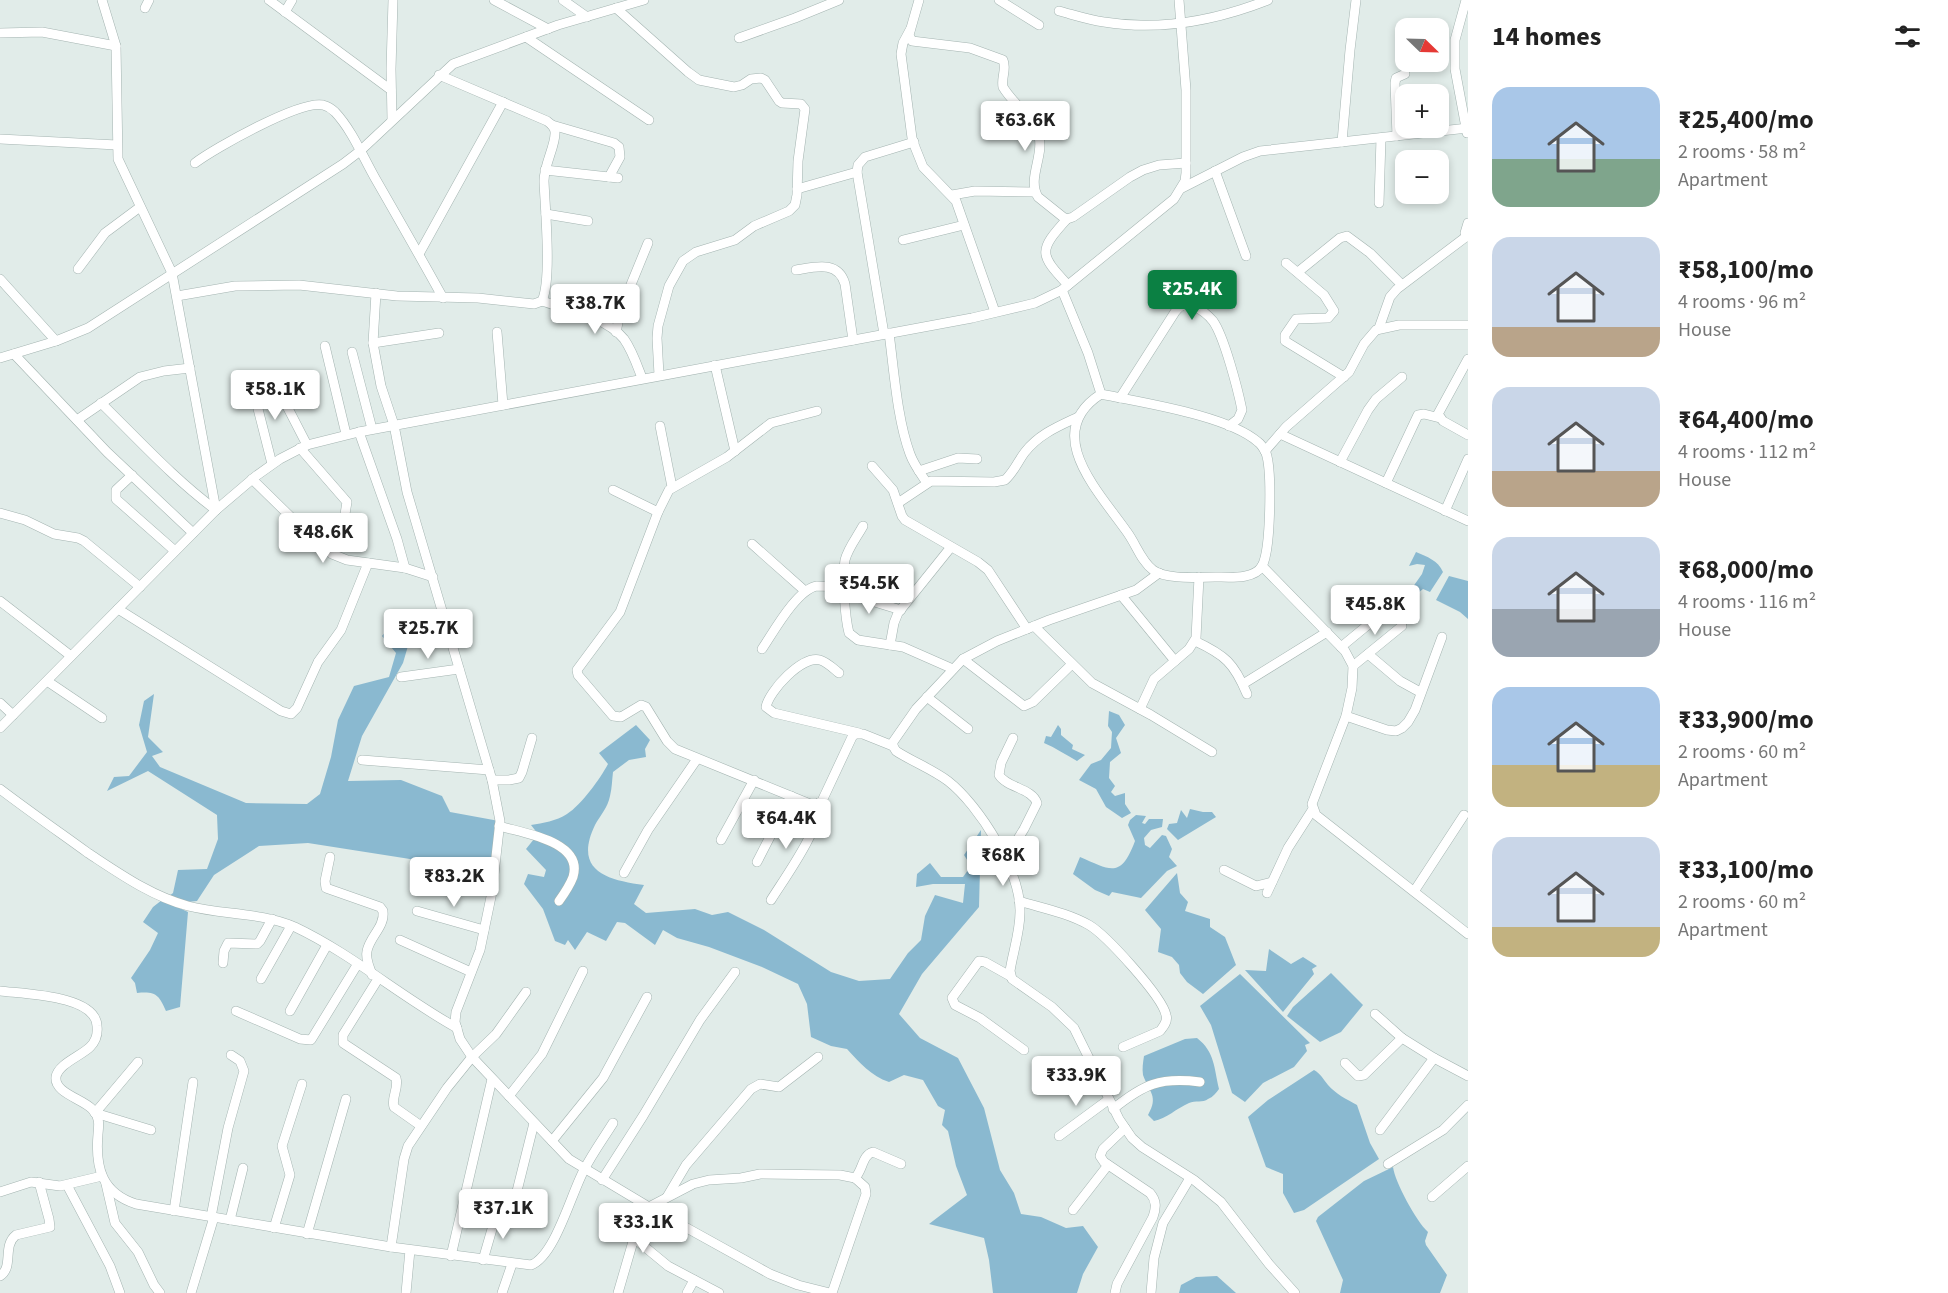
<!DOCTYPE html>
<meta charset="utf-8">
<style>
:root{--surface:#fff;--page:#f6f6f6;--text:#222;--muted:#767676;--accent:#0b8043}
body{margin:0;font-family:"Source Sans 3",sans-serif;background:var(--page);color:var(--text);height:100vh;display:flex;flex-direction:column;font-size:22px;white-space:nowrap}
*{box-sizing:border-box;margin:0}
p{font-size:20px;color:var(--muted)}
.icon{flex:none;width:33px;height:33px;fill:none;stroke:currentColor;stroke-width:2;stroke-linecap:round;stroke-linejoin:round}
.map{position:relative;flex:1;overflow:hidden}
.details{display:flex;flex-direction:column;background:var(--surface);width:480px}
.details>*{flex:none}
.needle{width:39px;rotate:113deg}
.fabs{position:absolute;left:1395px;top:18px;display:grid;gap:12px}
.fabs a{display:grid;place-items:center;width:54px;height:54px;border-radius:12px;background:var(--surface);box-shadow:0 3px 9px #0003;font-size:30px}
.price{position:absolute;translate:-50% -51px;padding:0 14px;border-radius:6px;background:#fff;color:#222;font-size:20px;line-height:39px;filter:drop-shadow(0 2px 3px #0008)}
.price::after{content:'';position:absolute;left:50%;top:36px;width:18px;height:14px;margin-left:-9px;background:inherit;clip-path:polygon(0 0,100% 0,50% 100%)}
.price.on{background:var(--accent);color:#fff}
ul{padding:0;list-style:none}
li{display:flex;align-items:center;gap:18px;height:150px;padding:0 24px}
li span{display:grid;place-items:center;flex:none;width:168px;height:120px;border-radius:18px;color:#555}
li>.icon{margin-inline-start:auto}
span .icon{width:72px;height:72px;fill:#fffc;stroke-width:1}
li b{font-size:26px}
h2{display:flex;justify-content:space-between;align-items:center;height:72px;padding:0 24px;font-size:26px}
main{display:flex;flex:1;min-height:0}
.map>svg:first-child{display:block}
.water{fill:#8ab9d0}
.lines{fill:none;stroke-linecap:round;stroke-linejoin:round}
.minor-casing{stroke:#a4b4b1;stroke-width:10}
.minor{stroke:#fff;stroke-width:9}
</style>
<main>
<div class="map">
<svg width="1468" height="1293" viewBox="0 0 1468 1293">
<rect width="100%" height="100%" fill="#e1ece9"/>
<g class="water">
<path d="M 1416,552 C 1427,557 1438,560 1443,572 L 1430,592 L 1423,589 L 1418,593 L 1410,591 L 1422,574 L 1425,565 L 1417,564 L 1409,566 Z"/>
<polygon points="1449,576 1468,581 1468,619 1460,612 1436,600"/>
<polygon points="390,626 410,639 403,663 362,736 348,781 401,780 442,796 450,812 499,821 493,876 410,859 308,843 259,846 214,875 197,901 187,902 169,896 173,893 178,870 207,869 218,839 217,815 148,771 107,791 114,777 129,776 147,752 139,725 144,701 154,694 148,737 163,752 152,756 160,767 246,803 307,804 320,794 331,757 338,720 354,686 389,677 396,653 382,636"/>
<polygon points="1109,711 1119,715 1125,725 1116,738 1121,753 1110,762 1109,778 1115,786 1111,792 1115,796 1125,793 1125,804 1131,813 1122,818 1106,807 1096,789 1079,780 1091,764 1101,760 1111,748 1112,732 1108,726"/>
<path d="M 636,725 L 650,740 L 645,749 L 646,757 L 629,760 L 613,772 C 612,780 612,788 610,796 C 608,807 600,816 595,825 C 573,871 607,880 644,885 L 634,904 L 646,913 L 695,909 L 712,915 L 728,912 L 764,930 L 831,972 L 859,981 L 890,979 L 908,953 L 921,940 L 925,916 L 935,895 L 963,903 L 965,884 L 933,884 L 916,887 L 917,874 L 930,863 L 941,877 L 963,877 L 971,866 L 964,855 L 981,830 L 979,907 L 922,974 L 899,1014 L 920,1038 L 958,1058 L 984,1108 L 1000,1170 L 1014,1193 L 1021,1214 L 1041,1217 L 1066,1228 L 1083,1226 L 1098,1247 L 1083,1274 L 1077,1293 L 993,1293 L 989,1260 L 984,1238 L 929,1224 L 967,1195 L 956,1166 L 948,1131 L 942,1125 L 945,1110 L 938,1106 L 923,1080 L 904,1075 L 889,1082 C 871,1076 860,1063 847,1049 L 831,1046 L 811,1037 L 807,1004 L 798,984 L 762,967 L 709,947 L 677,938 L 663,930 L 655,945 L 625,923 L 617,922 L 606,941 L 587,932 L 575,950 L 568,940 L 565,945 L 555,941 L 543,909 L 524,884 L 528,874 L 544,877 L 546,870 L 526,849 L 538,834 L 531,825 C 543,823 556,821 567,814 C 581,805 600,779 608,764 L 599,753 Z"/>
<path d="M 1058,725 L 1061,729 L 1061,735 L 1073,745 L 1072,749 L 1085,755 L 1077,761 C 1066,755 1056,748 1044,743 L 1046,736 L 1051,737 Z"/>
<polygon points="1190,809 1203,812 1212,812 1216,817 1178,840 1167,829 1169,824 1177,823 1181,810 1187,818"/>
<path d="M 1136,815 L 1146,816 L 1142,823 L 1145,824 L 1149,819 L 1163,819 L 1162,827 L 1151,830 L 1144,838 L 1145,845 L 1150,848 L 1162,835 L 1166,836 L 1172,849 L 1169,857 L 1177,866 L 1167,871 L 1141,898 L 1112,892 L 1109,896 L 1095,890 L 1073,874 L 1080,857 C 1112,871 1121,878 1135,841 L 1128,825 L 1130,820 Z"/>
<polygon points="1177,873 1180,893 1188,902 1185,911 1210,919 1210,927 1225,937 1236,965 1203,994 1187,982 1180,973 1179,965 1172,957 1158,952 1161,929 1145,910"/>
<path d="M 162,900 L 188,912 L 180,1007 L 166,1011 C 159,995 156,991 137,993 L 135,983 L 131,978 L 150,950 L 158,933 L 143,922 L 153,907 Z"/>
<polygon points="1269,949 1291,964 1303,957 1317,966 1312,969 1314,974 1283,1012 1245,970 1266,971"/>
<polygon points="1331,973 1363,1005 1341,1032 1320,1042 1287,1016 1293,1007"/>
<polygon points="1240,974 1310,1043 1305,1045 1307,1051 1294,1067 1263,1083 1245,1102 1232,1093 1211,1025 1200,1006"/>
<path d="M 1197,1038 C 1215,1052 1214,1068 1219,1089 C 1216,1093 1213,1097 1208,1099 C 1203,1103 1195,1100 1189,1103 C 1177,1108 1166,1119 1154,1121 L 1148,1115 C 1159,1096 1149,1092 1143,1075 C 1142,1069 1143,1062 1144,1056 L 1185,1039 Z"/>
<path d="M 1314,1070 C 1321,1074 1323,1079 1328,1085 C 1336,1094 1346,1099 1357,1105 L 1370,1143 L 1379,1159 L 1304,1210 L 1294,1213 L 1283,1193 L 1283,1174 L 1266,1167 L 1248,1117 L 1268,1100 Z"/>
<path d="M 1393,1167 C 1395,1182 1416,1221 1428,1232 L 1425,1241 L 1426,1245 L 1447,1275 L 1440,1293 L 1340,1293 L 1343,1280 L 1316,1221 L 1318,1217 L 1364,1181 Z"/>
<polygon points="1217,1276 1236,1293 1179,1293 1181,1285 1196,1277"/>
</g>
<g class="lines">
<defs>
<g id="minor">
<polyline points="102,0 116,46 118,159 172,273 216,510"/>
<polyline points="269,0 391,90"/>
<polyline points="494,0 548,29"/>
<polyline points="563,0 587,17"/>
<path d="M 919,0 L 909,35 L 912,41 L 970,48 L 1003,60 C 1007,69 1001,77 1003,87 C 1012,103 1035,119 1039,137 C 1044,156 1027,179 1038,197 L 1063,217 L 1067,219 L 1073,217 L 1130,177 L 1143,170 L 1159,165 L 1186,163"/>
<polyline points="999,0 1039,25"/>
<polyline points="1466,0 1455,40 1455,69 1467,133"/>
<polyline points="145,8 149,0"/>
<polyline points="616,8 688,72 699,80 734,87 742,85 751,79 761,78 765,80 779,101 782,103 801,104 805,109 798,161 797,195 795,205 789,211 754,226 735,240 696,252 683,261 669,286 658,326 657,338 659,375"/>
<path d="M 1059,11 C 1074,15 1089,20 1104,22 C 1159,31 1217,20 1268,0"/>
<polyline points="285,12 292,0"/>
<polyline points="910,30 903,43 901,54 912,138 915,147 923,167 956,201 995,312"/>
<polyline points="0,33 42,32 116,46"/>
<polyline points="526,37 649,120"/>
<polyline points="739,38 795,18 839,0"/>
<polyline points="392,120 391,69 393,0"/>
<polyline points="552,125 614,143 619,147 620,157 609,177"/>
<polyline points="1397,136 1395,83 1396,78 1405,74"/>
<polyline points="0,139 117,145"/>
<polyline points="1342,142 1350,50 1356,0"/>
<path d="M 195,163 C 215,148 300,100 323,105 C 327,106 332,109 335,112 C 352,130 363,157 375,178 C 398,218 421,258 443,298"/>
<polyline points="545,170 618,178"/>
<polyline points="1215,171 1246,256"/>
<polyline points="1182,188 1243,157 1260,151 1468,128"/>
<polyline points="797,189 857,172"/>
<polyline points="952,195 975,191 1035,192"/>
<polyline points="1379,203 1381,138"/>
<polyline points="546,214 588,221"/>
<path d="M 1067,219 C 1038,251 1039,254 1068,285"/>
<polyline points="1468,223 1465,233 1468,237"/>
<polyline points="903,240 964,225"/>
<polyline points="419,254 503,102"/>
<polyline points="1286,263 1324,295 1334,311 1328,318 1296,319 1285,335 1285,341 1344,377"/>
<polyline points="78,269 105,233 140,207"/>
<path d="M 796,270 C 815,267 838,260 845,284 L 853,340"/>
<polyline points="1298,272 1340,238 1347,236 1370,253 1401,284"/>
<polyline points="0,279 56,341"/>
<path d="M 1062,290 L 1088,353 L 1101,394 C 1142,403 1227,415 1258,442 C 1261,444 1264,449 1266,453 C 1272,470 1271,550 1262,566 C 1254,580 1229,577 1215,577 C 1199,577 1166,580 1153,570 C 1141,561 1136,544 1127,532 C 1100,493 1040,433 1101,394"/>
<polyline points="376,293 373,343 381,386 394,425 407,492 492,780 500,821 492,892 480,950 456,1012 455,1022 460,1039 472,1057 569,1159 649,1207 770,1274 798,1285 830,1293"/>
<path d="M 177,296 L 235,286 L 299,285 L 397,296 L 478,298 L 534,304 L 542,301 C 552,280 545,208 544,181 C 544,164 556,145 555,132 C 555,127 551,124 547,121 L 439,75"/>
<path d="M 542,301 C 568,310 606,317 624,339 C 632,350 637,365 642,378"/>
<polyline points="1379,328 1390,297 1397,289 1467,236"/>
<polyline points="497,332 503,405"/>
<polyline points="616,332 621,309 648,243"/>
<path d="M 889,333 C 894,370 897,419 910,454 C 914,465 921,474 927,483"/>
<polyline points="884,334 857,172 858,165 865,157 914,142"/>
<polyline points="373,343 439,333"/>
<polyline points="325,346 346,434"/>
<polyline points="352,352 372,429"/>
<polyline points="14,354 107,452 193,533"/>
<polyline points="0,358 56,341 88,328 343,164 360,151 453,64 558,25 644,0"/>
<polyline points="1468,359 1438,414 1443,421 1468,435"/>
<polyline points="715,365 735,451"/>
<polyline points="275,383 307,445"/>
<polyline points="252,385 272,464"/>
<path d="M 1120,398 L 1175,312 C 1181,304 1186,303 1195,307 C 1202,310 1208,315 1213,321 C 1224,336 1238,390 1242,410 L 1238,419 L 1229,426"/>
<path d="M 101,403 C 138,439 174,479 216,510"/>
<polyline points="817,411 771,423 727,457 669,490 658,512 620,612 577,670 578,675 613,716 621,717 641,705 646,707 667,741 675,749 810,804 815,805 822,801 852,737 855,734 863,734 893,746"/>
<polyline points="77,420 140,377 164,371 190,368"/>
<polyline points="660,426 672,487"/>
<polyline points="359,432 397,539 405,568"/>
<polyline points="1280,434 1468,521"/>
<polyline points="300,448 347,502 345,514 325,549"/>
<polyline points="1265,451 1286,427 1349,372 1364,344 1376,330 1399,325 1468,325"/>
<polyline points="1340,462 1368,410 1376,399 1402,377"/>
<polyline points="872,466 893,490 902,516 905,520 978,562 988,570 1027,629"/>
<polyline points="919,471 958,458 977,459"/>
<polyline points="132,475 116,490 116,499 175,551"/>
<polyline points="252,479 301,527 332,554 347,560 405,568 433,577"/>
<polyline points="1386,483 1418,415 1424,414 1440,418"/>
<polyline points="613,490 658,512"/>
<path d="M 898,503 L 931,481 L 994,482 L 1005,480 C 1014,472 1018,461 1025,452 C 1039,434 1059,426 1078,417"/>
<polyline points="1445,511 1468,459"/>
<polyline points="0,513 25,520 54,534 78,538 84,541 140,587"/>
<path d="M 863,526 C 857,537 848,548 845,560 C 842,576 845,618 849,633 L 858,640 L 903,647 L 953,669"/>
<polyline points="752,544 805,591"/>
<polyline points="1262,566 1345,651 1353,666 1352,688 1346,716 1312,804 1316,815 1468,934"/>
<path d="M 1159,573 L 1136,590 L 1049,620 L 997,641 L 963,659 L 916,709 L 893,742 L 893,746 L 896,751 C 913,762 932,769 948,781 C 979,805 1021,872 1020,912 C 1020,932 1013,952 1010,971 L 1012,979 L 1052,1007 L 1074,1028 L 1119,1119 L 1132,1138 L 1142,1147 L 1194,1180 L 1221,1202 L 1269,1264 L 1295,1293"/>
<polyline points="845,593 901,610"/>
<polyline points="1121,595 1175,661"/>
<polyline points="0,601 71,656"/>
<polyline points="118,609 281,711 291,714 297,708 318,662 341,630 368,563"/>
<polyline points="1034,626 1092,683 1151,715 1212,752"/>
<path d="M 1195,641 C 1225,655 1234,663 1247,694"/>
<polyline points="890,645 894,623 898,613 951,547"/>
<polyline points="1341,647 1392,605"/>
<path d="M 762,649 C 773,633 797,589 817,586 C 826,586 836,587 845,588"/>
<polyline points="1368,654 1400,681 1420,692"/>
<polyline points="963,659 1024,706 1033,702 1072,664"/>
<polyline points="1353,666 1402,626"/>
<path d="M 839,673 C 834,669 827,662 820,660 C 802,655 769,691 766,707 L 774,713 L 859,733"/>
<polyline points="401,677 459,669"/>
<polyline points="47,681 102,718"/>
<polyline points="1243,684 1327,632"/>
<polyline points="927,697 968,729"/>
<polyline points="0,703 13,715"/>
<polyline points="1140,709 1154,679 1189,649 1196,638 1199,577"/>
<polyline points="1346,716 1387,730 1396,731 1402,728 1408,722 1415,710 1442,637"/>
<polyline points="0,728 216,510 256,476 280,459 307,445 359,432 972,318 1035,303 1062,290 1174,199 1185,181 1186,173 1186,90 1179,0"/>
<polyline points="362,760 489,770"/>
<polyline points="492,780 509,780 519,778 522,772 532,738"/>
<path d="M 0,789 C 29,811 59,832 88,853 C 120,874 151,896 188,906 C 223,915 261,912 295,927 C 352,954 401,997 457,1028"/>
<path d="M 499,826 C 522,833 584,841 573,877 C 570,885 564,894 559,901"/>
<polyline points="721,840 754,780"/>
<path d="M 330,857 L 325,881 L 326,888 L 380,907 L 383,911 C 385,927 370,936 367,951 C 365,959 370,968 372,975"/>
<path d="M 1006,858 L 1024,829 L 1037,803 C 1032,788 1007,788 999,775 L 1001,763 L 1013,738"/>
<polyline points="757,862 791,796"/>
<polyline points="1224,870 1256,886 1272,882"/>
<polyline points="624,873 648,830 697,759"/>
<polyline points="1415,890 1464,815"/>
<polyline points="1267,893 1288,848 1313,809"/>
<path d="M 771,900 C 784,879 822,827 819,803"/>
<path d="M 1019,901 C 1042,908 1068,913 1089,925 C 1106,935 1162,996 1166,1015 C 1168,1021 1164,1026 1160,1031 L 1123,1047"/>
<polyline points="417,911 484,930"/>
<polyline points="400,940 471,972"/>
<polyline points="223,963 224,951 228,943 257,944 260,941 272,919"/>
<polyline points="1010,976 985,962 979,961 952,998 955,1005 980,1018 1024,1050"/>
<polyline points="261,979 291,926"/>
<path d="M 378,979 L 343,1035 L 343,1043 L 396,1078 C 399,1089 391,1097 394,1107 L 421,1126"/>
<path d="M 0,991 C 23,994 96,995 97,1026 C 98,1034 95,1042 90,1047 C 81,1056 58,1064 56,1077 C 54,1093 83,1099 92,1109 C 100,1117 99,1124 98,1134 C 95,1168 102,1193 136,1204 L 391,1247 L 531,1265 C 555,1256 571,1194 584,1170 C 592,1154 603,1139 613,1123"/>
<polyline points="236,1011 300,1039 311,1040 357,965"/>
<polyline points="290,1011 327,945"/>
<polyline points="1375,1014 1402,1038"/>
<polyline points="138,1062 95,1113 151,1130"/>
<polyline points="1345,1063 1358,1076 1364,1075 1402,1038 1434,1058 1468,1076"/>
<polyline points="509,1096 542,1054 583,971"/>
<path d="M 1113,1109 C 1144,1084 1160,1077 1200,1082"/>
<polyline points="1380,1130 1434,1058"/>
<polyline points="1059,1136 1108,1100"/>
<polyline points="552,1141 603,1078 647,997"/>
<polyline points="1388,1164 1443,1130 1468,1105"/>
<polyline points="602,1180 643,1116 700,1020 735,972"/>
<polyline points="106,1184 115,1223 138,1252 154,1285 160,1293"/>
<polyline points="67,1185 110,1266 120,1293"/>
<polyline points="0,1192 31,1182 60,1186 102,1176"/>
<polyline points="516,1195 534,1123"/>
<polyline points="667,1197 686,1165 751,1089 760,1084 779,1087 818,1057"/>
<polyline points="1432,1197 1468,1166"/>
<polyline points="1073,1210 1108,1165"/>
<polyline points="174,1211 193,1082"/>
<polyline points="211,1217 228,1128 244,1071 240,1061 231,1055"/>
<polyline points="230,1220 243,1168"/>
<polyline points="274,1228 290,1175 282,1146 302,1084"/>
<polyline points="307,1234 346,1099"/>
<polyline points="634,1238 668,1266 719,1293"/>
<polyline points="391,1247 404,1159 408,1146 447,1088 472,1057 496,1034 526,992"/>
<polyline points="451,1256 492,1079"/>
<polyline points="483,1260 497,1212"/>
<path d="M 0,1276 C 14,1267 2,1246 16,1235 L 50,1227 L 49,1219 L 39,1182"/>
<polyline points="191,1293 214,1217"/>
<polyline points="406,1293 410,1250"/>
<polyline points="502,1293 512,1264"/>
<path d="M 618,1293 L 634,1238 L 649,1207 L 693,1184 L 709,1180 L 741,1178 L 760,1174 L 840,1175 L 855,1178 C 863,1170 862,1155 873,1152 L 901,1164"/>
<polyline points="687,1293 694,1280"/>
<polyline points="832,1293 866,1194 865,1187 855,1178"/>
<path d="M 1115,1293 L 1117,1284 L 1153,1217 C 1156,1208 1157,1201 1150,1193 L 1104,1162 L 1100,1156 L 1103,1149 L 1125,1128"/>
<polyline points="1151,1293 1154,1258 1163,1223 1190,1178"/>
</g>
</defs>
<use href="#minor" class="minor-casing"/>
<use href="#minor" class="minor"/>
</g>
</svg>
<div class="fabs">
<a><svg class="needle" viewBox="-14 -14 28 28"><path d="M0-13l5 13h-10z" fill="#e53935"/><path d="M0 13l5-13h-10z" fill="#767676"/></svg></a>
<a>+</a>
<a>−</a>
</div>
<b class="price" style="left:1025px;top:152px">₹63.6K</b>
<b class="price on" style="left:1192px;top:321px">₹25.4K</b>
<b class="price" style="left:595px;top:335px">₹38.7K</b>
<b class="price" style="left:275px;top:421px">₹58.1K</b>
<b class="price" style="left:323px;top:564px">₹48.6K</b>
<b class="price" style="left:869px;top:615px">₹54.5K</b>
<b class="price" style="left:1375px;top:636px">₹45.8K</b>
<b class="price" style="left:428px;top:660px">₹25.7K</b>
<b class="price" style="left:786px;top:850px">₹64.4K</b>
<b class="price" style="left:1003px;top:887px">₹68K</b>
<b class="price" style="left:454px;top:908px">₹83.2K</b>
<b class="price" style="left:1076px;top:1107px">₹33.9K</b>
<b class="price" style="left:503px;top:1240px">₹37.1K</b>
<b class="price" style="left:643px;top:1254px">₹33.1K</b>
</div>
<section class="details">
<h2>14 homes<svg class="icon" aria-label="filters" viewBox="0 0 24 24"><path d="M4 7h16M4 17h16"/><circle cx="9" cy="7" r="2"/><circle cx="15" cy="17" r="2"/></svg></h2>
<ul>
<li><span style="background:linear-gradient(#a9c7e8 60%,#7fa58c 0)"><svg class="icon" aria-label="home" viewBox="0 0 24 24"><path d="M3 11l9-7 9 7M6 9v11h12V9"/></svg></span><div><b>₹25,400/mo</b><p>2 rooms · 58 m²</p><p>Apartment</p></div></li>
<li><span style="background:linear-gradient(#c9d6e8 75%,#b9a48a 0)"><svg class="icon" aria-label="home" viewBox="0 0 24 24"><path d="M3 11l9-7 9 7M6 9v11h12V9"/></svg></span><div><b>₹58,100/mo</b><p>4 rooms · 96 m²</p><p>House</p></div></li>
<li><span style="background:linear-gradient(#c9d6e8 70%,#b9a48a 0)"><svg class="icon" aria-label="home" viewBox="0 0 24 24"><path d="M3 11l9-7 9 7M6 9v11h12V9"/></svg></span><div><b>₹64,400/mo</b><p>4 rooms · 112 m²</p><p>House</p></div></li>
<li><span style="background:linear-gradient(#c9d6e8 60%,#9aa5b1 0)"><svg class="icon" aria-label="home" viewBox="0 0 24 24"><path d="M3 11l9-7 9 7M6 9v11h12V9"/></svg></span><div><b>₹68,000/mo</b><p>4 rooms · 116 m²</p><p>House</p></div></li>
<li><span style="background:linear-gradient(#a9c7e8 65%,#c2b280 0)"><svg class="icon" aria-label="home" viewBox="0 0 24 24"><path d="M3 11l9-7 9 7M6 9v11h12V9"/></svg></span><div><b>₹33,900/mo</b><p>2 rooms · 60 m²</p><p>Apartment</p></div></li>
<li><span style="background:linear-gradient(#c9d6e8 75%,#c2b280 0)"><svg class="icon" aria-label="home" viewBox="0 0 24 24"><path d="M3 11l9-7 9 7M6 9v11h12V9"/></svg></span><div><b>₹33,100/mo</b><p>2 rooms · 60 m²</p><p>Apartment</p></div></li>
</ul>
</section>
</main>
